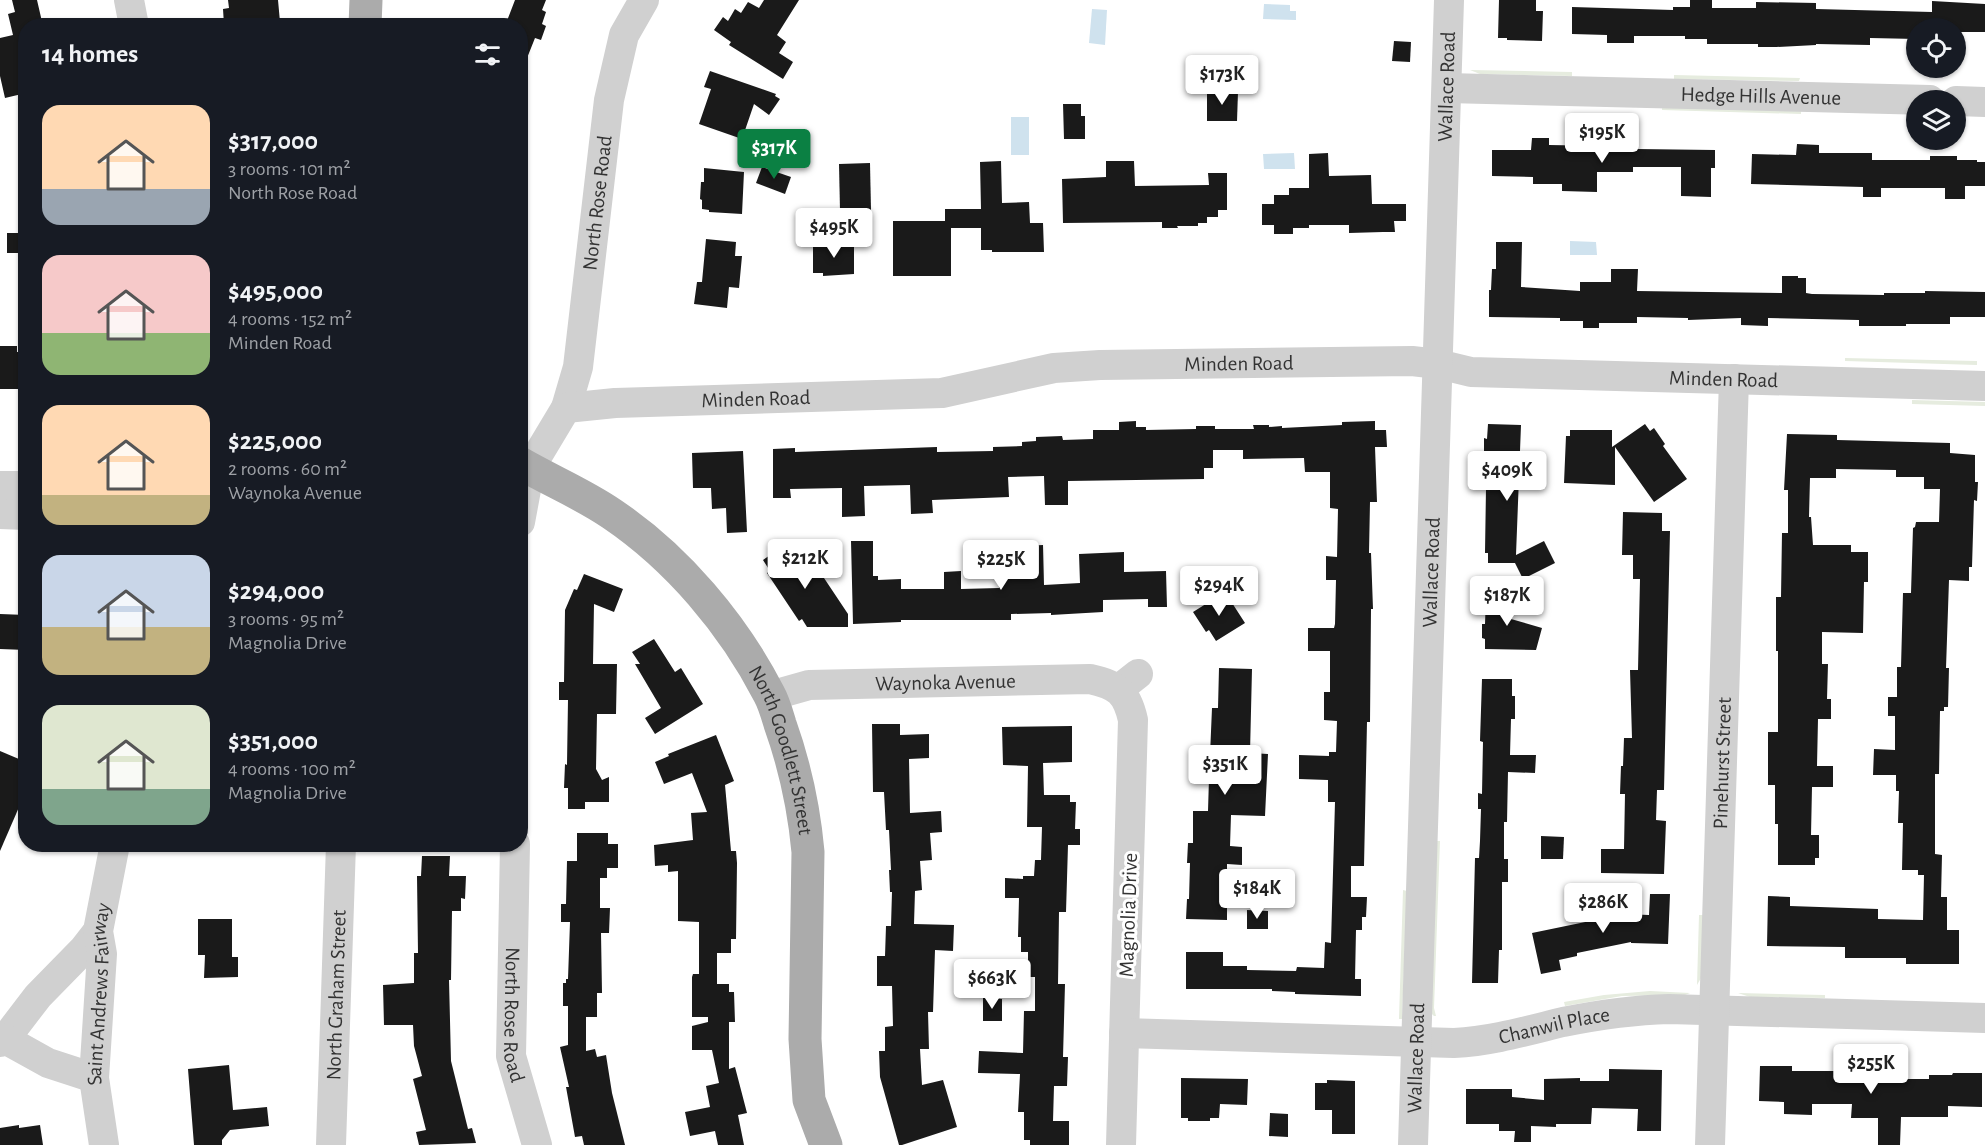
<!DOCTYPE html>
<meta charset="utf-8">
<style>
:root{--surface:#171b24;--page:#20242c;--text:#f1f3f6;--muted:#9ea1a6;--accent:#0b8043}
body{margin:0;font-family:"Alegreya Sans",sans-serif;background:var(--page);color:var(--text);height:100vh;display:flex;flex-direction:column;font-size:22px;white-space:nowrap}
*{box-sizing:border-box;margin:0}
p{font-size:20px;color:var(--muted)}
.icon{flex:none;width:33px;height:33px;fill:none;stroke:currentColor;stroke-width:2;stroke-linecap:round;stroke-linejoin:round}
.map{position:relative;flex:1;overflow:hidden}
.details{position:absolute;left:18px;top:18px;width:510px;height:834px;display:flex;flex-direction:column;background:var(--surface);border-radius:24px;box-shadow:0 2px 4px #0004}
.details>*{flex:none}
.buttons{position:absolute;left:1906px;top:18px;display:grid;gap:12px}
.buttons a{display:grid;place-items:center;width:60px;height:60px;border-radius:50%;background:var(--surface);box-shadow:0 2px 4px #0004;font-size:30px}
.price{position:absolute;translate:-50% -51px;padding:0 14px;border-radius:6px;background:#fff;color:#222;font-size:20px;line-height:39px;filter:drop-shadow(0 2px 3px #0008)}
.price::after{content:'';position:absolute;left:50%;top:36px;width:18px;height:14px;margin-left:-9px;background:inherit;clip-path:polygon(0 0,100% 0,50% 100%)}
.price.selected{background:var(--accent);color:#fff}
ul{padding:0;list-style:none}
li{display:flex;align-items:center;gap:18px;height:150px;padding:0 24px}
li span{display:grid;place-items:center;flex:none;width:168px;height:120px;border-radius:18px;color:#555}
li>.icon{margin-inline-start:auto}
span .icon{width:72px;height:72px;fill:#fffc;stroke-width:1}
li b{font-size:26px}
h2{display:flex;justify-content:space-between;align-items:center;height:72px;padding:0 24px;font-size:26px}
.map>svg:first-child{display:block}
.green{fill:#e6ecdf}
.water{fill:#cfe2ee}
.building{fill:#1a1a1a}
.lines{fill:none;stroke-linecap:round;stroke-linejoin:round}
.minor{stroke:#d0d0d0;stroke-width:30}
.major{stroke:#ababab;stroke-width:33}
.labels{text-anchor:middle;stroke-width:6;stroke-linejoin:round;paint-order:stroke}
.street-label{font-size:21px;fill:#333;stroke:#fff}
</style>
<div class="map">
<svg width="1985" height="1145" viewBox="0 0 1985 1145">
<rect width="100%" height="100%" fill="#fff"/>
<g class="green">
<polygon points="1470,70 1572,72 1572,76 1480,74"/>
<polygon points="1674,75 1800,78 1799,81 1674,79"/>
<polygon points="1662,107 1801,110 1801,114 1662,110"/>
<polygon points="1845,358 1977,361 1977,365 1845,361"/>
<polygon points="1912,400 1985,402 1985,406 1912,404"/>
<polygon points="1436,841 1440,841 1434,1008 1436,1016 1434,1016 1431,1013"/>
<polygon points="1403,890 1407,891 1402,1019 1399,1019"/>
<polygon points="1699,915 1703,915 1701,978 1697,985"/>
<polygon points="1650,991 1690,993 1685,995 1622,996 1565,1006 1564,1002 1604,995"/>
<polygon points="1738,993 1825,995 1825,998 1750,997"/>
</g>
<g class="water">
<polygon points="1264,4 1290,5 1290,11 1296,11 1296,20 1263,19"/>
<polygon points="1092,9 1107,10 1105,45 1089,43"/>
<rect x="1011" y="117" width="18" height="38"/>
<polygon points="1264,154 1294,153 1295,169 1264,169 1263,154"/>
<polygon points="1570,241 1596,242 1597,255 1570,255"/>
</g>
<g class="building">
<polygon points="12,0 37,0 43,26 26,26 26,93 5,98 0,76 0,38 13,35 8,14 15,12"/>
<polygon points="228,0 278,0 280,22 224,25 223,9 229,8"/>
<polygon points="515,0 546,0 542,10 546,12 542,24 546,26 541,40 535,38 521,73 520,26 505,26"/>
<polygon points="764,0 799,0 777,35 786,42 779,53 793,62 783,79 729,45 731,42 714,30 723,17 728,21 735,9 741,13 748,2 759,8"/>
<polygon points="1499,0 1536,0 1536,11 1543,11 1542,41 1507,40 1507,38 1498,38"/>
<polygon points="1690,0 1712,0 1712,8 1756,8 1756,2 1816,3 1816,9 1932,12 1932,1 1985,4 1985,32 1956,32 1956,28 1917,28 1917,39 1870,38 1870,45 1816,44 1816,45 1776,47 1758,47 1758,44 1707,44 1707,39 1685,39 1685,36 1634,36 1634,43 1607,43 1607,35 1572,34 1572,7 1673,10 1673,7 1690,7"/>
<polygon points="1394,41 1411,42 1410,62 1392,61"/>
<polygon points="710,71 776,94 775,96 780,99 769,115 754,104 742,139 699,124 711,89 704,87"/>
<polygon points="1207,92 1238,92 1237,121 1207,121"/>
<polygon points="1063,104 1081,104 1081,116 1085,116 1085,139 1064,139"/>
<polygon points="1532,138 1549,138 1549,145 1606,146 1606,139 1636,139 1636,149 1715,150 1715,168 1711,168 1711,197 1681,196 1681,167 1633,167 1633,172 1597,172 1597,192 1562,191 1562,184 1533,184 1533,177 1492,176 1492,150 1531,150"/>
<polygon points="1797,144 1819,145 1819,153 1872,153 1872,160 1930,160 1930,156 1957,156 1957,160 1977,160 1977,162 1985,162 1985,186 1965,186 1965,199 1945,199 1945,188 1881,188 1881,197 1863,197 1863,187 1751,184 1752,154 1796,155"/>
<polygon points="1328,153 1329,176 1371,175 1372,204 1406,204 1406,221 1394,221 1395,232 1383,232 1349,233 1349,225 1309,225 1309,228 1293,228 1293,234 1274,234 1274,225 1262,225 1262,204 1274,204 1274,195 1289,195 1289,188 1309,188 1309,154"/>
<polygon points="1001,161 1002,203 1029,202 1030,223 1043,223 1044,252 992,252 992,250 981,250 981,228 951,228 951,276 893,276 893,221 945,221 945,209 981,209 980,162"/>
<polygon points="1106,161 1134,161 1135,186 1209,185 1208,173 1227,173 1227,210 1218,210 1218,217 1207,217 1207,223 1198,223 1198,226 1177,226 1178,228 1162,228 1162,222 1063,223 1062,179 1106,177"/>
<polygon points="870,163 871,210 840,211 839,164"/>
<polygon points="762,167 791,177 785,194 756,183"/>
<polygon points="704,168 744,172 742,214 709,212 709,210 702,209 702,200 700,199 701,182 704,182"/>
<rect x="7" y="233" width="19" height="20"/>
<polygon points="706,239 736,242 735,256 742,256 739,288 729,287 727,308 694,304 697,282 702,282"/>
<polygon points="1496,242 1522,242 1521,287 1580,291 1580,282 1611,282 1611,269 1638,269 1637,291 1782,293 1782,276 1798,276 1798,278 1806,278 1806,293 1812,294 1884,295 1884,293 1925,293 1925,291 1985,292 1985,317 1950,317 1950,324 1906,324 1906,326 1859,326 1859,320 1768,318 1768,326 1741,325 1741,318 1688,320 1688,318 1637,317 1637,323 1599,323 1599,328 1583,328 1583,321 1560,321 1560,318 1489,317 1489,290 1491,290 1492,269 1496,269"/>
<polygon points="813,243 854,243 854,274 823,276 823,273 813,273"/>
<polygon points="0,346 17,346 17,352 26,352 26,389 0,389"/>
<polygon points="1136,421 1136,427 1146,427 1146,430 1196,429 1196,426 1215,426 1215,429 1254,429 1253,425 1269,425 1269,427 1282,426 1282,428 1342,425 1342,422 1375,421 1375,430 1386,430 1387,447 1375,447 1377,502 1370,502 1369,553 1371,553 1373,609 1371,609 1370,722 1367,722 1364,866 1351,866 1351,897 1367,897 1366,917 1362,917 1362,930 1356,930 1355,979 1361,979 1361,996 1295,994 1295,992 1272,991 1272,989 1186,989 1186,952 1223,952 1223,966 1247,966 1247,970 1296,971 1297,967 1324,968 1325,942 1331,943 1335,802 1328,802 1328,780 1299,779 1299,755 1329,756 1329,752 1336,752 1337,721 1324,720 1324,692 1330,692 1330,651 1308,651 1308,628 1334,628 1335,624 1336,580 1326,580 1326,556 1337,557 1338,509 1330,508 1330,472 1305,472 1304,458 1243,459 1243,450 1213,450 1213,468 1204,468 1204,479 1068,481 1068,505 1045,505 1044,476 1008,477 1009,497 932,500 933,513 911,514 910,485 864,486 865,516 842,517 842,488 790,489 791,498 773,498 773,449 795,448 795,452 937,447 937,452 993,451 993,447 1022,446 1022,442 1036,441 1036,437 1062,436 1063,440 1093,439 1093,430 1119,430 1119,422"/>
<polygon points="1488,424 1521,425 1516,555 1544,541 1555,563 1523,579 1515,563 1488,563 1488,553 1485,553 1486,488 1484,488 1484,438 1487,439"/>
<polygon points="1645,424 1650,431 1654,428 1665,444 1663,446 1687,479 1654,502 1615,447 1615,485 1564,483 1566,436 1570,436 1570,430 1612,430 1612,447"/>
<polygon points="1787,434 1837,435 1837,440 1950,443 1950,453 1975,455 1975,482 1978,482 1977,501 1974,500 1972,567 1969,567 1969,581 1949,580 1946,668 1949,668 1948,707 1944,707 1944,711 1940,711 1939,774 1935,774 1935,854 1942,855 1941,897 1947,897 1947,930 1959,930 1959,964 1906,964 1906,958 1845,958 1845,947 1767,946 1768,896 1790,897 1790,906 1878,909 1878,919 1923,920 1924,875 1918,875 1918,870 1902,870 1903,823 1898,823 1899,791 1896,791 1896,775 1873,775 1874,749 1895,750 1895,716 1888,716 1888,697 1897,697 1897,667 1901,667 1903,593 1911,593 1913,528 1915,527 1916,522 1939,522 1940,489 1924,489 1924,477 1896,477 1896,470 1836,469 1836,478 1810,478 1809,517 1811,517 1813,545 1851,545 1851,552 1868,552 1868,582 1864,582 1863,633 1822,632 1822,664 1828,664 1827,699 1831,699 1831,719 1818,719 1817,766 1833,766 1833,787 1812,787 1811,835 1819,835 1819,858 1815,858 1815,865 1778,865 1778,824 1775,824 1775,785 1768,785 1768,732 1778,732 1778,651 1776,651 1776,597 1781,597 1782,533 1788,533 1788,490 1784,490"/>
<polygon points="743,451 747,532 727,533 726,508 712,509 711,488 693,488 692,453"/>
<polygon points="1623,512 1662,513 1662,531 1670,531 1664,790 1657,790 1656,820 1666,821 1664,874 1601,873 1601,849 1624,849 1625,794 1620,794 1621,766 1623,766 1624,738 1632,738 1630,670 1638,670 1640,579 1633,579 1633,555 1622,555"/>
<polygon points="790,541 814,576 820,572 848,614 848,627 807,627 802,619 799,621 767,573 770,571 763,560"/>
<polygon points="851,541 873,541 873,576 878,576 878,580 901,579 901,589 944,589 944,572 961,571 961,589 999,588 998,566 1025,565 1024,546 1043,545 1044,585 1080,583 1079,554 1124,552 1124,572 1166,571 1167,607 1148,607 1148,599 1103,600 1103,612 1051,615 1051,613 1011,614 1011,620 901,620 901,622 853,624"/>
<polygon points="584,574 623,589 614,612 594,604 593,664 617,664 616,714 597,714 596,769 602,780 609,777 609,802 585,802 585,809 568,809 568,788 564,788 565,764 567,765 568,700 559,700 559,682 564,682 565,610 574,589 577,590"/>
<polygon points="1225,592 1245,623 1216,641 1209,630 1206,632 1193,612"/>
<polygon points="1486,595 1512,595 1511,619 1542,628 1536,650 1485,649 1485,639 1482,638 1482,624 1485,624"/>
<polygon points="0,614 26,615 26,650 0,649"/>
<polygon points="654,639 675,672 681,668 703,704 655,734 645,718 661,708 635,664 640,664 632,652"/>
<polygon points="1219,668 1252,669 1250,753 1268,754 1265,816 1231,815 1230,846 1242,847 1242,865 1227,864 1227,920 1186,919 1187,899 1189,899 1190,863 1187,863 1188,843 1193,843 1193,811 1208,811 1209,778 1201,778 1202,760 1207,760 1207,755 1210,755 1212,708 1218,708"/>
<polygon points="1482,679 1512,679 1512,696 1515,696 1515,719 1511,719 1510,755 1536,755 1535,773 1508,772 1507,822 1504,822 1504,859 1508,859 1508,882 1502,882 1502,950 1499,950 1498,983 1472,983 1475,858 1479,858 1480,841 1481,809 1478,809 1478,793 1482,794 1483,742 1480,741"/>
<polygon points="872,724 900,724 900,735 929,734 929,758 909,759 910,813 941,811 942,832 930,833 932,860 920,861 922,890 915,891 914,924 954,925 953,951 935,950 933,1012 928,1012 929,1049 920,1049 922,1085 943,1080 957,1127 902,1145 899,1145 880,1077 879,1051 885,1051 885,1027 893,1026 892,986 877,986 877,956 885,956 886,926 891,926 892,892 890,892 889,870 891,870 889,830 886,830 884,792 873,792"/>
<polygon points="1072,726 1072,762 1043,763 1044,795 1070,795 1070,802 1076,802 1075,829 1080,829 1080,845 1068,845 1066,912 1059,912 1058,984 1065,984 1063,1057 1068,1057 1067,1086 1054,1086 1053,1121 1069,1121 1069,1145 1030,1145 1030,1140 1024,1140 1024,1112 1018,1112 1020,1074 978,1073 979,1051 1023,1053 1024,1011 1035,1011 1035,977 1028,977 1028,952 1021,952 1021,937 1018,937 1019,898 1005,898 1005,878 1023,879 1023,876 1034,876 1035,860 1041,860 1042,827 1027,827 1028,766 1003,765 1002,727"/>
<polygon points="716,735 734,781 725,785 731,851 736,851 737,863 736,939 731,939 731,953 717,953 717,984 729,984 729,992 734,992 735,1022 729,1022 729,1069 735,1067 747,1113 738,1115 744,1145 718,1145 715,1131 690,1136 685,1112 710,1107 706,1086 719,1083 712,1050 692,1050 692,1026 708,1022 708,1017 692,1017 692,977 693,974 699,974 699,922 678,921 678,871 668,872 668,865 655,866 654,845 693,840 691,813 707,812 692,773 664,784 655,762 669,756 668,754"/>
<polygon points="0,751 26,762 26,791 0,851"/>
<polygon points="577,833 608,833 608,844 618,844 618,868 607,868 607,878 600,878 600,908 610,908 609,933 601,933 602,993 597,993 597,1017 586,1017 586,1051 595,1049 597,1057 606,1055 612,1093 625,1145 584,1145 582,1136 575,1137 566,1087 569,1087 560,1047 568,1045 568,1006 563,1006 563,983 566,983 566,979 568,979 570,922 561,922 561,904 566,904 567,861 577,861"/>
<polygon points="1541,836 1564,837 1563,859 1541,859"/>
<polygon points="422,856 450,856 449,876 466,876 465,899 461,898 461,911 452,911 451,980 449,980 451,1061 468,1129 472,1128 476,1143 419,1145 416,1132 426,1130 413,1079 422,1076 414,1046 413,1025 384,1025 383,985 414,983 414,953 418,953 417,876 421,876"/>
<polygon points="1650,894 1670,894 1668,944 1631,943 1631,942 1577,953 1577,956 1559,960 1561,970 1541,974 1532,933 1624,914 1649,915"/>
<polygon points="1247,910 1268,911 1268,929 1247,929"/>
<polygon points="198,919 232,919 232,957 238,957 238,977 204,978 205,955 198,955"/>
<polygon points="983,998 1002,999 1002,1021 983,1021"/>
<polygon points="229,1065 233,1110 267,1107 269,1126 230,1130 222,1140 222,1145 194,1145 188,1069"/>
<polygon points="1760,1066 1792,1066 1792,1071 1858,1071 1858,1073 1882,1074 1882,1079 1929,1079 1929,1075 1952,1075 1953,1073 1982,1073 1982,1107 1948,1106 1948,1117 1901,1117 1900,1145 1878,1145 1878,1118 1851,1118 1852,1104 1812,1104 1812,1115 1784,1114 1784,1102 1759,1101"/>
<polygon points="1609,1069 1662,1070 1661,1131 1637,1131 1638,1109 1592,1108 1591,1124 1556,1124 1556,1127 1531,1126 1531,1142 1514,1142 1515,1131 1499,1131 1499,1124 1466,1124 1466,1089 1512,1089 1512,1097 1544,1100 1544,1079 1580,1078 1580,1081 1609,1081"/>
<polygon points="1181,1078 1248,1079 1247,1105 1220,1104 1219,1118 1210,1118 1210,1121 1188,1121 1188,1118 1181,1118"/>
<polygon points="1327,1080 1355,1081 1355,1134 1332,1134 1332,1110 1315,1110 1315,1083 1327,1083"/>
<polygon points="1270,1113 1288,1114 1288,1137 1269,1136"/>
<polygon points="19,1125 19,1128 40,1125 43,1145 0,1145 0,1128"/>
</g>
<g class="lines">
<g class="minor">
<polyline points="129,0 134,26"/>
<path id="s1" d="M 1447,88 L 1930,100"/>
<polyline points="1956,101 1985,102"/>
<path id="s2" d="M 566,408 L 578,367 L 609,100 L 624,35 L 644,0"/>
<polyline points="0,486 26,486"/>
<polyline points="0,514 26,515"/>
<path id="s3" d="M 520,522 L 530,468 L 566,408 L 615,403 L 942,393 L 1054,368 L 1100,365 L 1412,361 L 1438,364 L 1471,372 L 1985,386"/>
<polyline points="1119,689 1138,674"/>
<path id="s4" d="M 770,696 L 809,685 L 1090,679 C 1118,685 1127,693 1133,720 L 1121,1145"/>
<path id="s5" d="M 515,844 L 511,1056 L 537,1145"/>
<path id="s6" d="M 1124,1033 L 1454,1043 C 1492,1041 1526,1031 1563,1022 C 1598,1015 1633,1010 1669,1009 L 1985,1018"/>
<polyline points="5,1039 38,996 84,949 98,931"/>
<polyline points="0,1042 5,1039 48,1063 94,1078"/>
<path id="s7" d="M 104,1145 L 94,1078 L 102,954 L 98,931 L 115,844"/>
<path id="s8" d="M 331,1145 L 341,844"/>
<path id="s9" d="M 1413,1145 L 1449,0"/>
<path id="s10" d="M 1710,1145 L 1734,379"/>
</g>
<g class="major">
<polyline points="365,26 366,0"/>
<path id="s11" d="M 520,463 C 551,481 583,494 612,514 C 677,558 733,624 769,694 C 774,703 777,714 780,724 C 795,766 804,808 808,852 L 805,1039 L 809,1100 L 826,1145"/>
</g>
</g>
<g class="labels">
<g class="street-label">
<text dy="7" stroke="none"><textPath href="#s9" startOffset="1059">Wallace Road</textPath></text>
<text dy="7" stroke="none"><textPath href="#s1" startOffset="314">Hedge Hills Avenue</textPath></text>
<text dy="7" stroke="none"><textPath href="#s2" startOffset="208">North Rose Road</textPath></text>
<text dy="7" stroke="none"><textPath href="#s3" startOffset="801">Minden Road</textPath></text>
<text dy="7" stroke="none"><textPath href="#s3" startOffset="1287">Minden Road</textPath></text>
<text dy="7" stroke="none"><textPath href="#s3" startOffset="315">Minden Road</textPath></text>
<text dy="7" stroke="none"><textPath href="#s9" startOffset="573">Wallace Road</textPath></text>
<text dy="7" stroke="none"><textPath href="#s4" startOffset="177">Waynoka Avenue</textPath></text>
<text dy="7" stroke="none"><textPath href="#s11" startOffset="404">North Goodlett Street</textPath></text>
<text dy="7" stroke="none"><textPath href="#s10" startOffset="382">Pinehurst Street</textPath></text>
<text transform="translate(1128 915) rotate(-88)" y="7">Magnolia Drive</text>
<text dy="7" stroke="none"><textPath href="#s7" startOffset="152">Saint Andrews Fairway</textPath></text>
<text dy="7" stroke="none"><textPath href="#s8" startOffset="150">North Graham Street</textPath></text>
<text dy="7" stroke="none"><textPath href="#s5" startOffset="171">North Rose Road</textPath></text>
<text dy="7" stroke="none"><textPath href="#s6" startOffset="432">Chanwil Place</textPath></text>
<text dy="7" stroke="none"><textPath href="#s9" startOffset="87">Wallace Road</textPath></text>
</g>
</g>
</svg>
<div class="buttons">
<a><svg class="icon" aria-label="locate" viewBox="0 0 24 24"><circle cx="12" cy="12" r="6"/><path d="M12 2v4M12 18v4M2 12h4M18 12h4"/></svg></a>
<a><svg class="icon" aria-label="layers" viewBox="0 0 24 24"><path d="M12 4l9 5-9 5-9-5zM3 14l9 5 9-5"/></svg></a>
</div>
<b class="price" style="left:1222px;top:106px">$173K</b>
<b class="price" style="left:1602px;top:164px">$195K</b>
<b class="price selected" style="left:774px;top:180px">$317K</b>
<b class="price" style="left:834px;top:259px">$495K</b>
<b class="price" style="left:1507px;top:502px">$409K</b>
<b class="price" style="left:805px;top:590px">$212K</b>
<b class="price" style="left:1001px;top:591px">$225K</b>
<b class="price" style="left:1219px;top:617px">$294K</b>
<b class="price" style="left:1507px;top:627px">$187K</b>
<b class="price" style="left:1225px;top:796px">$351K</b>
<b class="price" style="left:1257px;top:920px">$184K</b>
<b class="price" style="left:1603px;top:934px">$286K</b>
<b class="price" style="left:992px;top:1010px">$663K</b>
<b class="price" style="left:1871px;top:1095px">$255K</b>
<section class="details">
<h2>14 homes<svg class="icon" aria-label="filters" viewBox="0 0 24 24"><path d="M4 7h16M4 17h16"/><circle cx="9" cy="7" r="2"/><circle cx="15" cy="17" r="2"/></svg></h2>
<ul>
<li><span style="background:linear-gradient(#ffd9b3 70%,#9aa5b1 0)"><svg class="icon" aria-label="home" viewBox="0 0 24 24"><path d="M3 11l9-7 9 7M6 9v11h12V9"/></svg></span><div><b>$317,000</b><p>3 rooms · 101 m²</p><p>North Rose Road</p></div></li>
<li><span style="background:linear-gradient(#f6c9c9 65%,#8fb573 0)"><svg class="icon" aria-label="home" viewBox="0 0 24 24"><path d="M3 11l9-7 9 7M6 9v11h12V9"/></svg></span><div><b>$495,000</b><p>4 rooms · 152 m²</p><p>Minden Road</p></div></li>
<li><span style="background:linear-gradient(#ffd9b3 75%,#c2b280 0)"><svg class="icon" aria-label="home" viewBox="0 0 24 24"><path d="M3 11l9-7 9 7M6 9v11h12V9"/></svg></span><div><b>$225,000</b><p>2 rooms · 60 m²</p><p>Waynoka Avenue</p></div></li>
<li><span style="background:linear-gradient(#c9d6e8 60%,#c2b280 0)"><svg class="icon" aria-label="home" viewBox="0 0 24 24"><path d="M3 11l9-7 9 7M6 9v11h12V9"/></svg></span><div><b>$294,000</b><p>3 rooms · 95 m²</p><p>Magnolia Drive</p></div></li>
<li><span style="background:linear-gradient(#dfe7d0 70%,#7fa58c 0)"><svg class="icon" aria-label="home" viewBox="0 0 24 24"><path d="M3 11l9-7 9 7M6 9v11h12V9"/></svg></span><div><b>$351,000</b><p>4 rooms · 100 m²</p><p>Magnolia Drive</p></div></li>
</ul>
</section>
</div>
